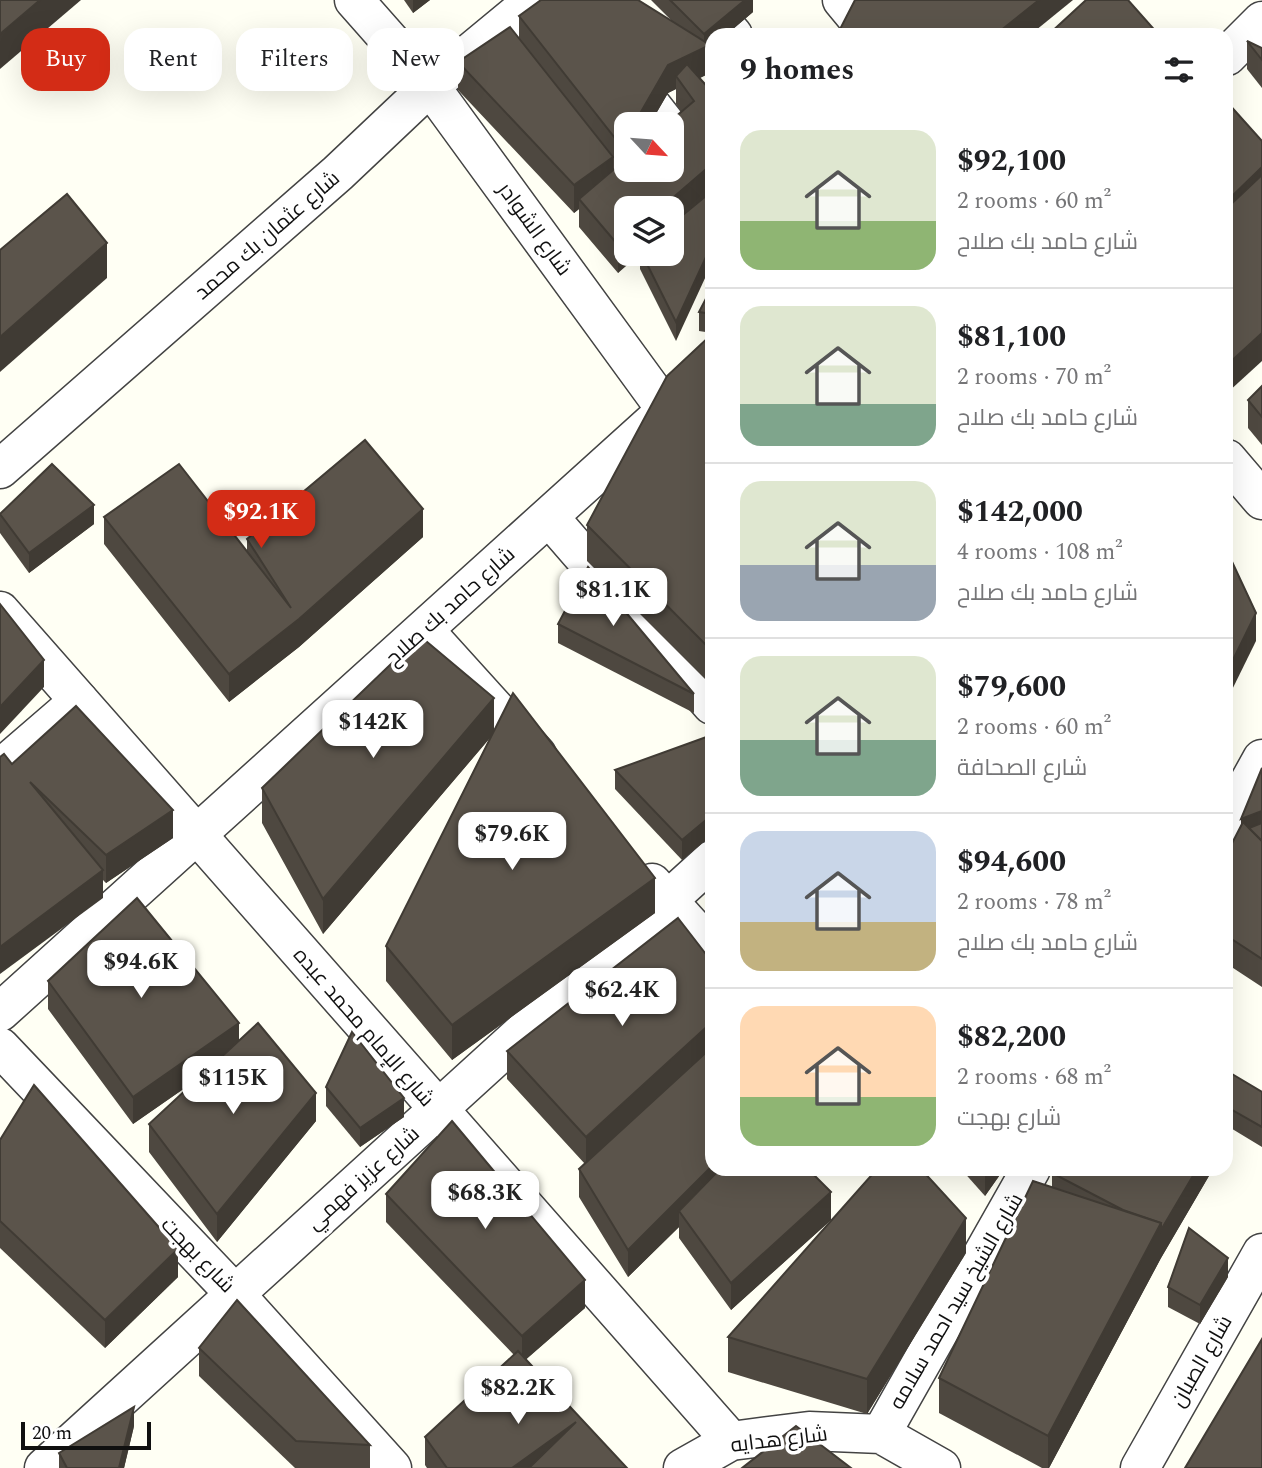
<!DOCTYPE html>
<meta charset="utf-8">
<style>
:root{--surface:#fff;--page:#f2f2f2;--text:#202124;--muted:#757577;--line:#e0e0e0;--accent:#d32c16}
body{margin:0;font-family:Spectral,Cairo,serif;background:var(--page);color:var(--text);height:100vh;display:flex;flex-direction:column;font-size:26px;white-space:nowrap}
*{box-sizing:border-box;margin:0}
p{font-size:23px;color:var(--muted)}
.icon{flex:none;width:38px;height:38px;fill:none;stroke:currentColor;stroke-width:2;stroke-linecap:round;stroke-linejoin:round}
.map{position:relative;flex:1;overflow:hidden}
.drawer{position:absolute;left:705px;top:28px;width:528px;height:1148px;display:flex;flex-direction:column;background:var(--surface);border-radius:21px;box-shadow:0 7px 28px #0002}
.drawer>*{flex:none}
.top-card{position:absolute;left:21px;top:28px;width:579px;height:63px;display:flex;gap:14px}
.needle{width:46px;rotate:116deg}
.fabs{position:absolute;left:614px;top:112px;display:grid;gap:14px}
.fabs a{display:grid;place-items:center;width:70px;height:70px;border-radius:14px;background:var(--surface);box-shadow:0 7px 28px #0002;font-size:35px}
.scale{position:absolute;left:21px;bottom:18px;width:130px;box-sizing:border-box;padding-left:7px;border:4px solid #101010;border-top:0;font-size:19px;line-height:24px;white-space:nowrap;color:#101010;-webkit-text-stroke:5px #fff;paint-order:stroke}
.price{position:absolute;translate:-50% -60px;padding:0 16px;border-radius:14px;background:#fff;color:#222;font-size:23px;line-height:46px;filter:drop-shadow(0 2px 4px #0008)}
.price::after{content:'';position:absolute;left:50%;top:42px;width:21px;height:16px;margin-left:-10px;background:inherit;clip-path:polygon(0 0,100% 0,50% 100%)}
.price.selected{background:var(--accent);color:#fff}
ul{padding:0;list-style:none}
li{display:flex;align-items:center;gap:21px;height:175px;padding:0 35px}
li+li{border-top:2px solid var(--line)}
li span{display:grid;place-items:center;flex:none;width:196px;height:140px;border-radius:21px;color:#555}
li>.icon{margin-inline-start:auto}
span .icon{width:84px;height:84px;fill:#fffc;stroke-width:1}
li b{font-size:30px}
h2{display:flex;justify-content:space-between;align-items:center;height:84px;padding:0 35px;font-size:30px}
.pill{padding:0 24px;border-radius:21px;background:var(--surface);box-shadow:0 7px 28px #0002;font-size:24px;line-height:63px}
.pill.selected{background:var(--accent);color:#fff}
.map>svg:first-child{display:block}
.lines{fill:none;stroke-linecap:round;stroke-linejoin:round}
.minor-casing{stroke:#434343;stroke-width:41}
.minor{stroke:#fff;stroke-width:38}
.wall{fill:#4e4840;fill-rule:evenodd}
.shaded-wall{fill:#403b34}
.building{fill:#5b544b;stroke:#403b34;stroke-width:2}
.labels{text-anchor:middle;stroke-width:7;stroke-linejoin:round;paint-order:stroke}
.street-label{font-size:21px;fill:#101010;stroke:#fff}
</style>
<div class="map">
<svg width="1262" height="1468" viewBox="0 0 1262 1468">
<rect width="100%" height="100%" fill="#fffff4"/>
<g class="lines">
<defs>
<g id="minor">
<polyline points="354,0 430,86 667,411 712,461"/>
<polyline points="568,0 666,124"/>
<polyline points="703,0 733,35"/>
<polyline points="842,0 871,35"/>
<polyline points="1227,56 1262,21"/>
<polyline points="1227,459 1262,500"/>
<polyline points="0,469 338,173 430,86 534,0"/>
<polyline points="549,517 712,705"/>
<polyline points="0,611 731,1441"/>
<polyline points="424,630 537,755"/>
<polyline points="0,769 79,701"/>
<polyline points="1227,822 1262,759"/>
<polyline points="652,883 712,949"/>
<polyline points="0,1012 712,369"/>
<polyline points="0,1047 235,1294 392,1468"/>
<polyline points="881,1434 1031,1169"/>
<polyline points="44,1468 712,860"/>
<polyline points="683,1468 731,1441 809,1431 881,1434 941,1468"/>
<polyline points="1140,1468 1262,1253"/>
</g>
</defs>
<use href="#minor" class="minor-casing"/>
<use href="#minor" class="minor"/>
</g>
<g class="wall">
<polygon points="404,0 430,0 413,13"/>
<path d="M 651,0 L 753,0 L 753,12 L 726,35 L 712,35 L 712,47 L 710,49 L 710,73 L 700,78 L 676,341 L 640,269 L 640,254 L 672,254 L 672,208 L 618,273 L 579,227 L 579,209 L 574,213 L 458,90 L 458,62 L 519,39 L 519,16 L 672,21 ZM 676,89 L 676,104 L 681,112 L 626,170 L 626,124 L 650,124 L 668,93 Z"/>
<polygon points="1247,41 1262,48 1262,88 1247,69"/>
<polygon points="712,287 712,333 699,331 699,312"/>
<polygon points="712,334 712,686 587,561 587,525"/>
<polygon points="1262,386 1262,445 1248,428 1248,400"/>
<polygon points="0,514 94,524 29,573 0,533"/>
<polygon points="104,517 247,552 247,539 423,537 299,647 229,702 104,544"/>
<polygon points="558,624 694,694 694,713 558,643"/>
<polygon points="494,730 655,913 452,1060 386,981 386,946 490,738 323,934 262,823 262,788"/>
<polygon points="712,735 712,835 682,860 615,789 615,770"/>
<polygon points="12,764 173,838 106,883 103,880 103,898"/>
<polygon points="1262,768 1262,987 1227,964 1227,853 1241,825"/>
<polygon points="48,981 239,1041 316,1121 217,1242 149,1152 149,1124 198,1079 133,1124 48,1009"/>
<polygon points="507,1051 712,1169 831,1220 731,1310 679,1238 679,1227 628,1277 579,1197 579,1169 585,1164 507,1079"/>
<polygon points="1227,1071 1262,1092 1262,1147 1229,1127 1229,1142 1227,1146"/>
<polygon points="326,1087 404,1117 360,1147 326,1106"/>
<polygon points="0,1140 178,1277 105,1348 0,1248"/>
<polygon points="961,1169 1004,1169 985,1196"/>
<polygon points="1054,1169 1213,1169 1161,1258 1049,1468 1042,1468 939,1413 939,1378 1052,1187 1052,1173"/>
<polygon points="386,1194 585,1308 526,1359 627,1468 427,1468 425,1465 425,1437 514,1355 386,1222"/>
<polygon points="966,1253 867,1414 728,1372 728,1337"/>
<polygon points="1228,1277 1200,1324 1168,1307 1168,1287"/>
<polygon points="199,1348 370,1445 370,1468 295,1468 199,1376"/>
<polygon points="134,1426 124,1468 59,1468 59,1453"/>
</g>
<g class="shaded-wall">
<polygon points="40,0 81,0 0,69 0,34"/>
<polygon points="413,0 430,0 413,13"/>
<polygon points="745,0 753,0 753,12 726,35 712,35 712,47 710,49 710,73 683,86 676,76 676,89 668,93 650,124 634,124 668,65 704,48 704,34"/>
<polygon points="1039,0 1073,0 1030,35 995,35"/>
<polygon points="626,138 626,166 622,174 622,147"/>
<polygon points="613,157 613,185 579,199 579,209 574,213 574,185"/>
<polygon points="712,164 712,192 672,226 672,208 661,208"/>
<polygon points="1262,167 1262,202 1227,236 1227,201"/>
<polygon points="626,238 626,254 640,254 618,273 618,245"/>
<polygon points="107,243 107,278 0,372 0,337"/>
<polygon points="712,244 712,263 676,341 676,322"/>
<polygon points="1262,333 1262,361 1227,393 1227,365"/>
<polygon points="94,505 94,524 29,573 29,553"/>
<polygon points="423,509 423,537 299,647 229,702 229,674"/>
<polygon points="1256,613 1256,641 1227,700 1227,672"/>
<polygon points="44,660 44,687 0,734 0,707"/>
<polygon points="494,698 494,733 323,934 323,899"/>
<polygon points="173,810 173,838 106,883 106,855"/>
<polygon points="1262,811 1262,830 1241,838 1241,819"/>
<polygon points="712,815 712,835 682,860 682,840"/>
<polygon points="103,870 103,898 0,974 0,947"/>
<polygon points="655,878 655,913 452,1060 452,1025"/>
<polygon points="712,1022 712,1050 586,1165 586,1137"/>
<polygon points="239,1023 239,1050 133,1124 133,1097"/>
<polygon points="316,1093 316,1121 217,1242 217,1214"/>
<polygon points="404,1098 404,1117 360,1147 360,1128"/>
<polygon points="1229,1114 1229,1142 1227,1146 1227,1118"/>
<polygon points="712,1166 712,1169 737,1169 679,1211 679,1227 628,1277 628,1250"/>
<polygon points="985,1169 1004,1169 985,1196"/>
<polygon points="1197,1169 1213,1169 1161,1258 1049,1468 1048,1468 1048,1436 1161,1223"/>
<polygon points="831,1192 831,1220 731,1310 731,1283"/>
<polygon points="966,1218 966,1253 867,1414 867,1379"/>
<polygon points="178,1249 178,1277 105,1348 105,1320"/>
<polygon points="1228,1258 1228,1277 1200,1324 1200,1305"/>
<polygon points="585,1280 585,1308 522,1363 522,1336"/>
<polygon points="134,1407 134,1426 124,1468 119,1468"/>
<polygon points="576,1422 550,1468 512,1468"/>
</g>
<g class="building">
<polygon points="0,0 40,0 0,34"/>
<polygon points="541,0 638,0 710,45 668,65 634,124 626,124 626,138 622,147 519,16"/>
<polygon points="670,0 745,0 704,34"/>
<polygon points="855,0 1039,0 995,35 837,35"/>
<polygon points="1086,0 1128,0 1159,35 1048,35"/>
<polygon points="510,27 613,157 574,185 458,62"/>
<polygon points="1247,41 1262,48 1262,60"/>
<polygon points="687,64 712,92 712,164 661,208 626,208 626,238 618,245 579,199 626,159 626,170 672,170 672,124 667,124 694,101 676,76"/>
<polygon points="1227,102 1262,141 1262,167 1227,201"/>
<polygon points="1262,175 1262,333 1227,365 1227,208"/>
<polygon points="712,191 712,244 676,322 642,254 672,254 672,224"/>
<polygon points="67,194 107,243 0,337 0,250"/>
<polygon points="712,287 712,314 699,312"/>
<polygon points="712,334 712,651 587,525 667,376"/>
<polygon points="1262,386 1262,417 1248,400"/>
<polygon points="365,440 423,509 299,619 229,674 104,517 179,464 291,608 247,539"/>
<polygon points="52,464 94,505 29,553 0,514"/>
<polygon points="1227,551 1256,613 1227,672"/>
<polygon points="588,567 694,694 558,624"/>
<polygon points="0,604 44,660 0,707"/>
<polygon points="420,636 494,698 323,899 262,788"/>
<polygon points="513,693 655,878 452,1025 386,946"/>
<polygon points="76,706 173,810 106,855 30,782 103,870 0,947 0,757 4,754 12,764"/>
<polygon points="712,735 712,815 682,840 615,770"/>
<polygon points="1262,768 1262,811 1241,819"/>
<polygon points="1243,822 1262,841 1262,959 1227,936 1227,853"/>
<polygon points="1262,823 1262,841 1249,828"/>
<polygon points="137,898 239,1023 133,1097 48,981"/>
<polygon points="678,918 712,962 712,1022 586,1137 507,1051"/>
<polygon points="258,1023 316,1093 217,1214 149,1124"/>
<polygon points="352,1032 404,1098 360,1128 326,1087"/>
<polygon points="712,1047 712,1166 628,1250 579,1169"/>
<polygon points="1227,1071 1262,1092 1262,1127 1227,1107"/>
<polygon points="34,1085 178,1249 105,1320 0,1221 0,1140"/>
<polygon points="452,1121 585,1280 522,1336 386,1194"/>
<polygon points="720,1169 808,1169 831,1192 731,1283 679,1211"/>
<polygon points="877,1169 921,1169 966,1218 867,1379 728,1337"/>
<polygon points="1054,1169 1197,1169 1161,1230 1161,1223 1123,1210 1052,1173"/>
<polygon points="1033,1181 1161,1223 1048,1436 939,1378"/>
<polygon points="1189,1228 1228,1258 1200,1305 1168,1287"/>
<polygon points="237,1300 370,1445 296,1441 199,1348"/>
<polygon points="1262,1339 1262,1468 1185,1468"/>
<polygon points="518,1351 627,1468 529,1468 576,1422 512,1468 447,1468 425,1437"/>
<polygon points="134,1407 119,1468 67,1468 59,1453"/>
<polygon points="796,1426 851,1468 742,1468"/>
</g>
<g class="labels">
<g class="street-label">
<text transform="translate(535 229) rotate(54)" y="7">شارع الشوادر</text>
<text transform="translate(267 235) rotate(-41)" y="7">شارع عثمان بك محمد</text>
<text transform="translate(450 606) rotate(-42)" y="7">شارع حامد بك صلاح</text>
<text transform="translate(364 1027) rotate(49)" y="7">شارع الإمام محمد عبده</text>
<text transform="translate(363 1178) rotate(-42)" y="7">شارع عزيز فهمي</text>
<text transform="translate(198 1255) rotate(46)" y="7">شارع بهجت</text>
<text transform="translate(956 1301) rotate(-60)" y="7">شارع الشيخ سيد احمد سلامه</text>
<text transform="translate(1201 1361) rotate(-60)" y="7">شارع الصبان</text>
<text transform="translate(779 1439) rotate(-7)" y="7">شارع هدايه</text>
</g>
</g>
</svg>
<div class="fabs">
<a><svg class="needle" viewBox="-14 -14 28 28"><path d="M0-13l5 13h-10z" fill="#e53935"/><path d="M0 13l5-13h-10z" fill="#757577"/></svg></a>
<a><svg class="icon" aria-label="layers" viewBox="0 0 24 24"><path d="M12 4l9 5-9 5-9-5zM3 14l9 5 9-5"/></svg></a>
</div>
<div class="scale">20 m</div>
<b class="price selected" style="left:261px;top:550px">$92.1K</b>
<b class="price" style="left:613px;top:628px">$81.1K</b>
<b class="price" style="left:373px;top:760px">$142K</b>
<b class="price" style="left:512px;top:872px">$79.6K</b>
<b class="price" style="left:141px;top:1000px">$94.6K</b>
<b class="price" style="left:622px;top:1028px">$62.4K</b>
<b class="price" style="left:233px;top:1116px">$115K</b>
<b class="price" style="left:485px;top:1231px">$68.3K</b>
<b class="price" style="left:518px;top:1426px">$82.2K</b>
<div class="top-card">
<a class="pill selected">Buy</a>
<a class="pill">Rent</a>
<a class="pill">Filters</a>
<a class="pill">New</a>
</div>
<section class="drawer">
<h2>9 homes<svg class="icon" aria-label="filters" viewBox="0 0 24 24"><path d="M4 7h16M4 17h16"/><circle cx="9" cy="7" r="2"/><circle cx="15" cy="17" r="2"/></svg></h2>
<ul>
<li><span style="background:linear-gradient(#dfe7d0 65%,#8fb573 0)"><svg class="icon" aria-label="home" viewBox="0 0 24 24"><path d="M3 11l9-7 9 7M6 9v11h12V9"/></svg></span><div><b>$92,100</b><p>2 rooms · 60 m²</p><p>شارع حامد بك صلاح</p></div></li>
<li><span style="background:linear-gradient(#dfe7d0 70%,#7fa58c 0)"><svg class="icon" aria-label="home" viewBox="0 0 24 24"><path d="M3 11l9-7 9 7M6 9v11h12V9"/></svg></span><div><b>$81,100</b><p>2 rooms · 70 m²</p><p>شارع حامد بك صلاح</p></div></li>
<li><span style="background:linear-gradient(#dfe7d0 60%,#9aa5b1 0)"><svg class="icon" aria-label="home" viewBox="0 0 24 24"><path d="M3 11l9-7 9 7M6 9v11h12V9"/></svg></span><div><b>$142,000</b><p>4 rooms · 108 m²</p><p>شارع حامد بك صلاح</p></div></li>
<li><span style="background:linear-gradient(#dfe7d0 60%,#7fa58c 0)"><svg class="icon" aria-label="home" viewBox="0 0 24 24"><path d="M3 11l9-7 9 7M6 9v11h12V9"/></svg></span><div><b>$79,600</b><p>2 rooms · 60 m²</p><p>شارع الصحافة</p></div></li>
<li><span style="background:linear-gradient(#c9d6e8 65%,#c2b280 0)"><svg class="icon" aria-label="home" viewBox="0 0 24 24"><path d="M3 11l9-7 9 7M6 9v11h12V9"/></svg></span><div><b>$94,600</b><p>2 rooms · 78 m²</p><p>شارع حامد بك صلاح</p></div></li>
<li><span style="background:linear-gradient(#ffd9b3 65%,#8fb573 0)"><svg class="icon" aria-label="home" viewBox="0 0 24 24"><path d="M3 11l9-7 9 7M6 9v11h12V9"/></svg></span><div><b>$82,200</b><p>2 rooms · 68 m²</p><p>شارع بهجت</p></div></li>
</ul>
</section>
</div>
